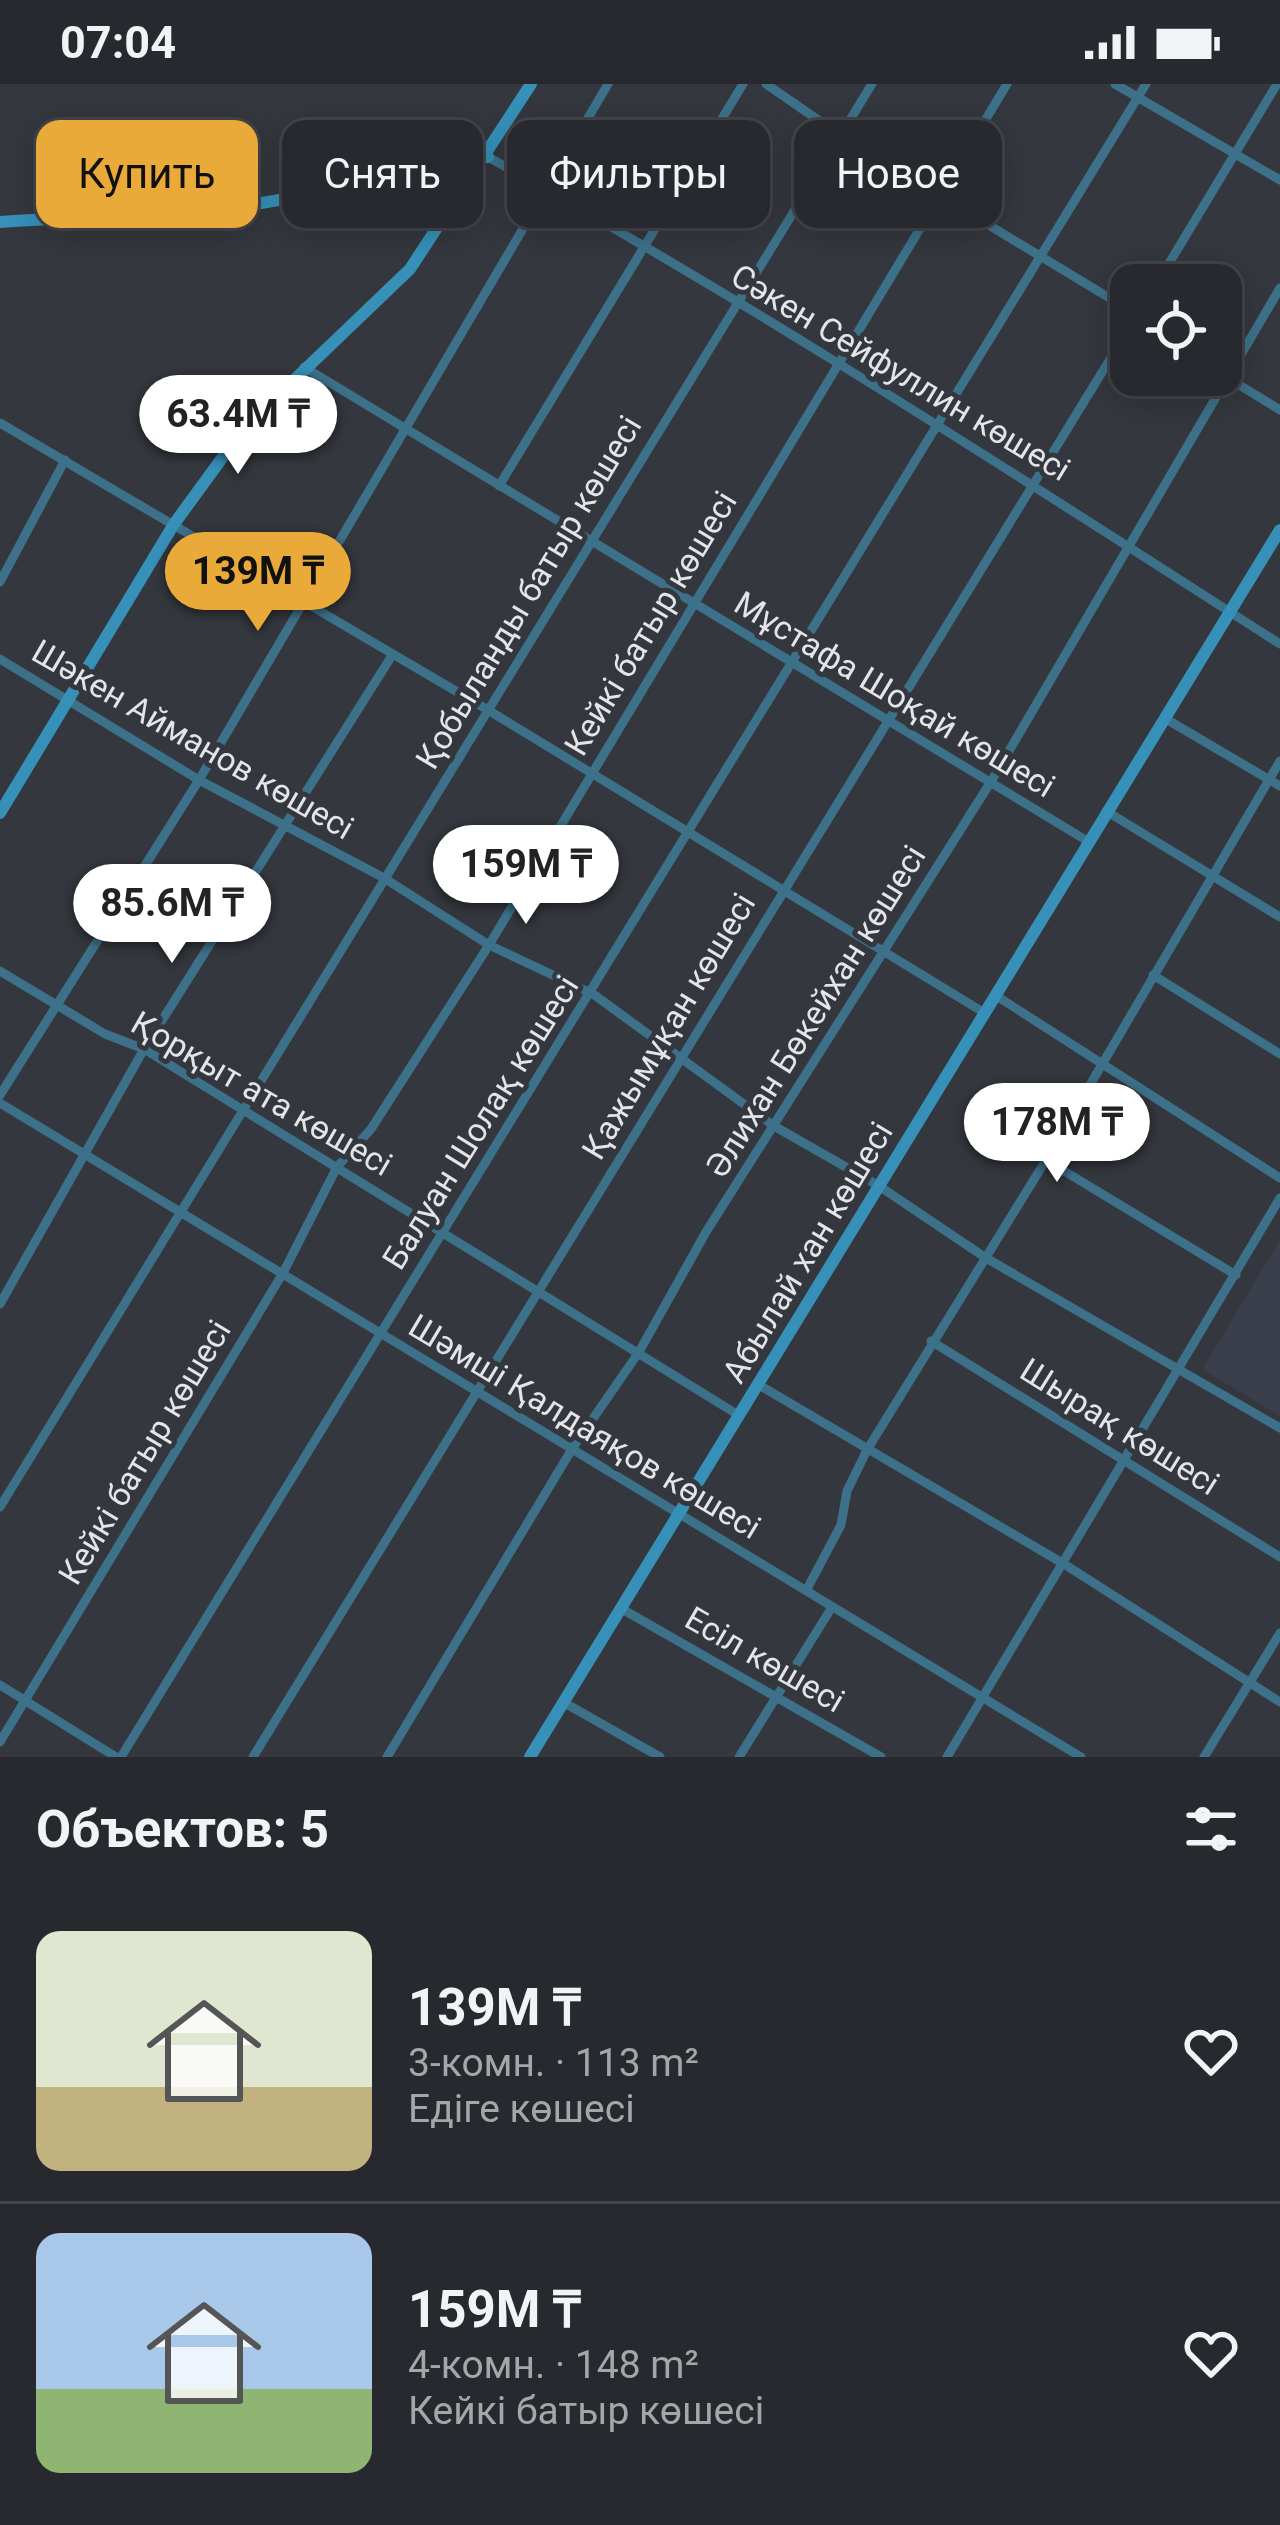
<!DOCTYPE html>
<html lang="ru">
<meta charset="utf-8">
<style>
:root{--surface:#27292e;--page:#33353a;--text:#f1f3f6;--muted:#a4a6aa;--line:#43454a;--accent:#eaaa39}
body{margin:0;font-family:Roboto,sans-serif;background:var(--page);color:var(--text);height:100vh;display:flex;flex-direction:column;font-size:45px;white-space:nowrap}
*{box-sizing:border-box;margin:0}
p{font-size:39px;color:var(--muted)}
.icon{flex:none;width:66px;height:66px;fill:none;stroke:currentColor;stroke-width:2;stroke-linecap:round;stroke-linejoin:round}
.map{position:relative;height:1673px;overflow:hidden}
.details{display:flex;flex-direction:column;background:var(--surface);flex:1}
.details>*{flex:none}
.banner{position:absolute;left:36px;top:36px;width:1209px;height:108px;display:flex;gap:24px}
.controls{position:absolute;left:1110px;top:180px;display:grid;gap:24px}
.controls a{display:grid;place-items:center;width:132px;height:132px;border-radius:24px;background:var(--surface);box-shadow:0 6px 30px #0003,0 0 0 3px var(--line);font-size:60px}
.price{position:absolute;translate:-50% -102px;padding:0 27px;border-radius:42px;background:#fff;color:#222;font-size:39px;line-height:78px;filter:drop-shadow(0 3px 6px #0008)}
.price::after{content:'';position:absolute;left:50%;top:72px;width:36px;height:27px;margin-left:-18px;background:inherit;clip-path:polygon(0 0,100% 0,50% 100%)}
.price.current{background:var(--accent);color:#111}
ul{padding:0;list-style:none}
li{display:flex;align-items:center;gap:36px;height:300px;padding:0 36px}
li+li{border-top:3px solid var(--line)}
li span{display:grid;place-items:center;flex:none;width:336px;height:240px;border-radius:24px;color:#555}
li>.icon{margin-inline-start:auto}
span .icon{width:144px;height:144px;fill:#fffc;stroke-width:1}
li b{font-size:51px}
h2{display:flex;justify-content:space-between;align-items:center;height:144px;padding:0 36px;font-size:51px}
.tag{padding:0 42px;border-radius:24px;background:var(--surface);box-shadow:0 6px 30px #0003,0 0 0 3px var(--line);font-size:42px;line-height:108px}
.tag.current{background:var(--accent);color:#111}
.status{display:flex;justify-content:space-between;align-items:center;height:84px;padding:0 60px;background:var(--surface);direction:ltr}
.status svg{height:33px;fill:currentColor}
.map>svg:first-child{display:block}
.built{fill:#393e4a}
.lines{fill:none;stroke-linecap:round;stroke-linejoin:round}
.street{stroke:#3d718a;stroke-width:9}
.secondary{stroke:#3690b8;stroke-width:12}
.labels{text-anchor:middle;stroke-width:10;stroke-linejoin:round;paint-order:stroke}
.street-label{font-size:33px;fill:#e3e5e9;stroke:#34373d}
</style>
<div class="status"><b>07:04</b><svg viewBox="0 0 49 12"><path d="M0 12V9h3v3zM5 12V6h3v6zM10 12V3h3v9zM15 12V0h3v12zM26 1h20v11H26zM47 4h2v5h-2z"/></svg></div>
<div class="map">
<svg width="1280" height="1673" viewBox="0 0 1280 1673">
<rect width="100%" height="100%" fill="#34373d"/>
<polygon class="built" points="1280,1155 1280,1332 1202,1285"/>
<g class="lines">
<g class="street">
<polyline points="766,0 840,51 1131,227"/>
<polyline points="1115,0 1280,96"/>
<path d="M 488,73 C 759,223 1019,393 1280,560"/>
<polyline points="1156,201 1277,0"/>
<polyline points="304,283 1089,758"/>
<polyline points="1223,291 1280,326"/>
<polyline points="0,339 488,626 983,928"/>
<polyline points="499,402 743,0"/>
<polyline points="0,498 65,376"/>
<polyline points="0,575 199,696 384,794 489,861 593,910 774,1042 879,1102 986,1174 1280,1344"/>
<polyline points="1166,635 1280,702"/>
<polyline points="1106,727 1280,833"/>
<polyline points="0,887 105,950 144,965 740,1332"/>
<polyline points="1153,891 1280,970"/>
<polyline points="995,911 1280,1094"/>
<polyline points="0,1011 199,696 608,0"/>
<polyline points="0,1019 1081,1673"/>
<polyline points="1046,1076 1236,1191"/>
<polyline points="0,1220 144,965 391,573"/>
<polyline points="931,1257 1280,1473"/>
<polyline points="759,1301 1064,1480 1280,1618"/>
<polyline points="0,1423 872,0"/>
<polyline points="807,1505 841,1441 847,1407 867,1366 1046,1076 1280,677"/>
<polyline points="622,1525 881,1673"/>
<polyline points="0,1601 116,1673"/>
<polyline points="563,1618 660,1673"/>
<polyline points="0,1658 283,1189 337,1083 371,1045 489,861 1007,0"/>
<polyline points="121,1673 1146,0"/>
<polyline points="253,1673 1131,241"/>
<polyline points="387,1673 572,1365 639,1268 706,1148 992,696 1280,204"/>
<polyline points="739,1673 832,1523"/>
<polyline points="947,1673 1280,1114"/>
<polyline points="1204,1673 1280,1549"/>
</g>
<g class="secondary">
<path d="M 0,138 C 126,128 340,139 434,49 L 488,73"/>
<polyline points="0,729 174,440 244,344 410,185 531,0"/>
<polyline points="530,1673 1280,446"/>
</g>
</g>
<g class="labels">
<g class="street-label">
<text transform="translate(901 288) rotate(31)" y="12">Сәкен Сейфуллин көшесі</text>
<text transform="translate(528 508) rotate(-59)" y="12">Қобыланды батыр көшесі</text>
<text transform="translate(650 539) rotate(-59)" y="12">Кейкі батыр көшесі</text>
<text transform="translate(895 610) rotate(31)" y="12">Мұстафа Шоқай көшесі</text>
<text transform="translate(193 655) rotate(30)" y="12">Шәкен Айманов көшесі</text>
<text transform="translate(815 927) rotate(-58)" y="12">Әлихан Бөкейхан көшесі</text>
<text transform="translate(668 942) rotate(-59)" y="12">Қажымұқан көшесі</text>
<text transform="translate(262 1009) rotate(30)" y="12">Қорқыт ата көшесі</text>
<text transform="translate(480 1038) rotate(-58)" y="12">Балуан Шолақ көшесі</text>
<text transform="translate(807 1168) rotate(-59)" y="12">Абылай хан көшесі</text>
<text transform="translate(585 1342) rotate(31)" y="12">Шәмші Қалдаяқов көшесі</text>
<text transform="translate(1120 1342) rotate(32)" y="12">Шырақ көшесі</text>
<text transform="translate(144 1368) rotate(-59)" y="12">Кейкі батыр көшесі</text>
<text transform="translate(765 1575) rotate(30)" y="12">Есіл көшесі</text>
</g>
</g>
</svg>
<div class="controls">
<a><svg class="icon" aria-label="locate" viewBox="0 0 24 24"><circle cx="12" cy="12" r="6"/><path d="M12 2v4M12 18v4M2 12h4M18 12h4"/></svg></a>
</div>
<b class="price" style="left:238px;top:393px">63.4M ₸</b>
<b class="price current" style="left:258px;top:550px">139M ₸</b>
<b class="price" style="left:526px;top:843px">159M ₸</b>
<b class="price" style="left:172px;top:882px">85.6M ₸</b>
<b class="price" style="left:1057px;top:1101px">178M ₸</b>
<div class="banner">
<a class="tag current">Купить</a>
<a class="tag">Снять</a>
<a class="tag">Фильтры</a>
<a class="tag">Новое</a>
</div>
</div>
<section class="details">
<h2>Объектов: 5<svg class="icon" aria-label="filters" viewBox="0 0 24 24"><path d="M4 7h16M4 17h16"/><circle cx="9" cy="7" r="2"/><circle cx="15" cy="17" r="2"/></svg></h2>
<ul>
<li><span style="background:linear-gradient(#dfe7d0 65%,#c2b280 0)"><svg class="icon" aria-label="home" viewBox="0 0 24 24"><path d="M3 11l9-7 9 7M6 9v11h12V9"/></svg></span><div><b>139M ₸</b><p>3-комн. · 113 m²</p><p>Едіге көшесі</p></div><svg class="icon" aria-label="heart" viewBox="0 0 24 24"><path d="M12 20l-8-8c-3-5 5-10 8-4 3-6 11-1 8 4z"/></svg></li>
<li><span style="background:linear-gradient(#a9c7e8 65%,#8fb573 0)"><svg class="icon" aria-label="home" viewBox="0 0 24 24"><path d="M3 11l9-7 9 7M6 9v11h12V9"/></svg></span><div><b>159M ₸</b><p>4-комн. · 148 m²</p><p>Кейкі батыр көшесі</p></div><svg class="icon" aria-label="heart" viewBox="0 0 24 24"><path d="M12 20l-8-8c-3-5 5-10 8-4 3-6 11-1 8 4z"/></svg></li>
</ul>
</section>
